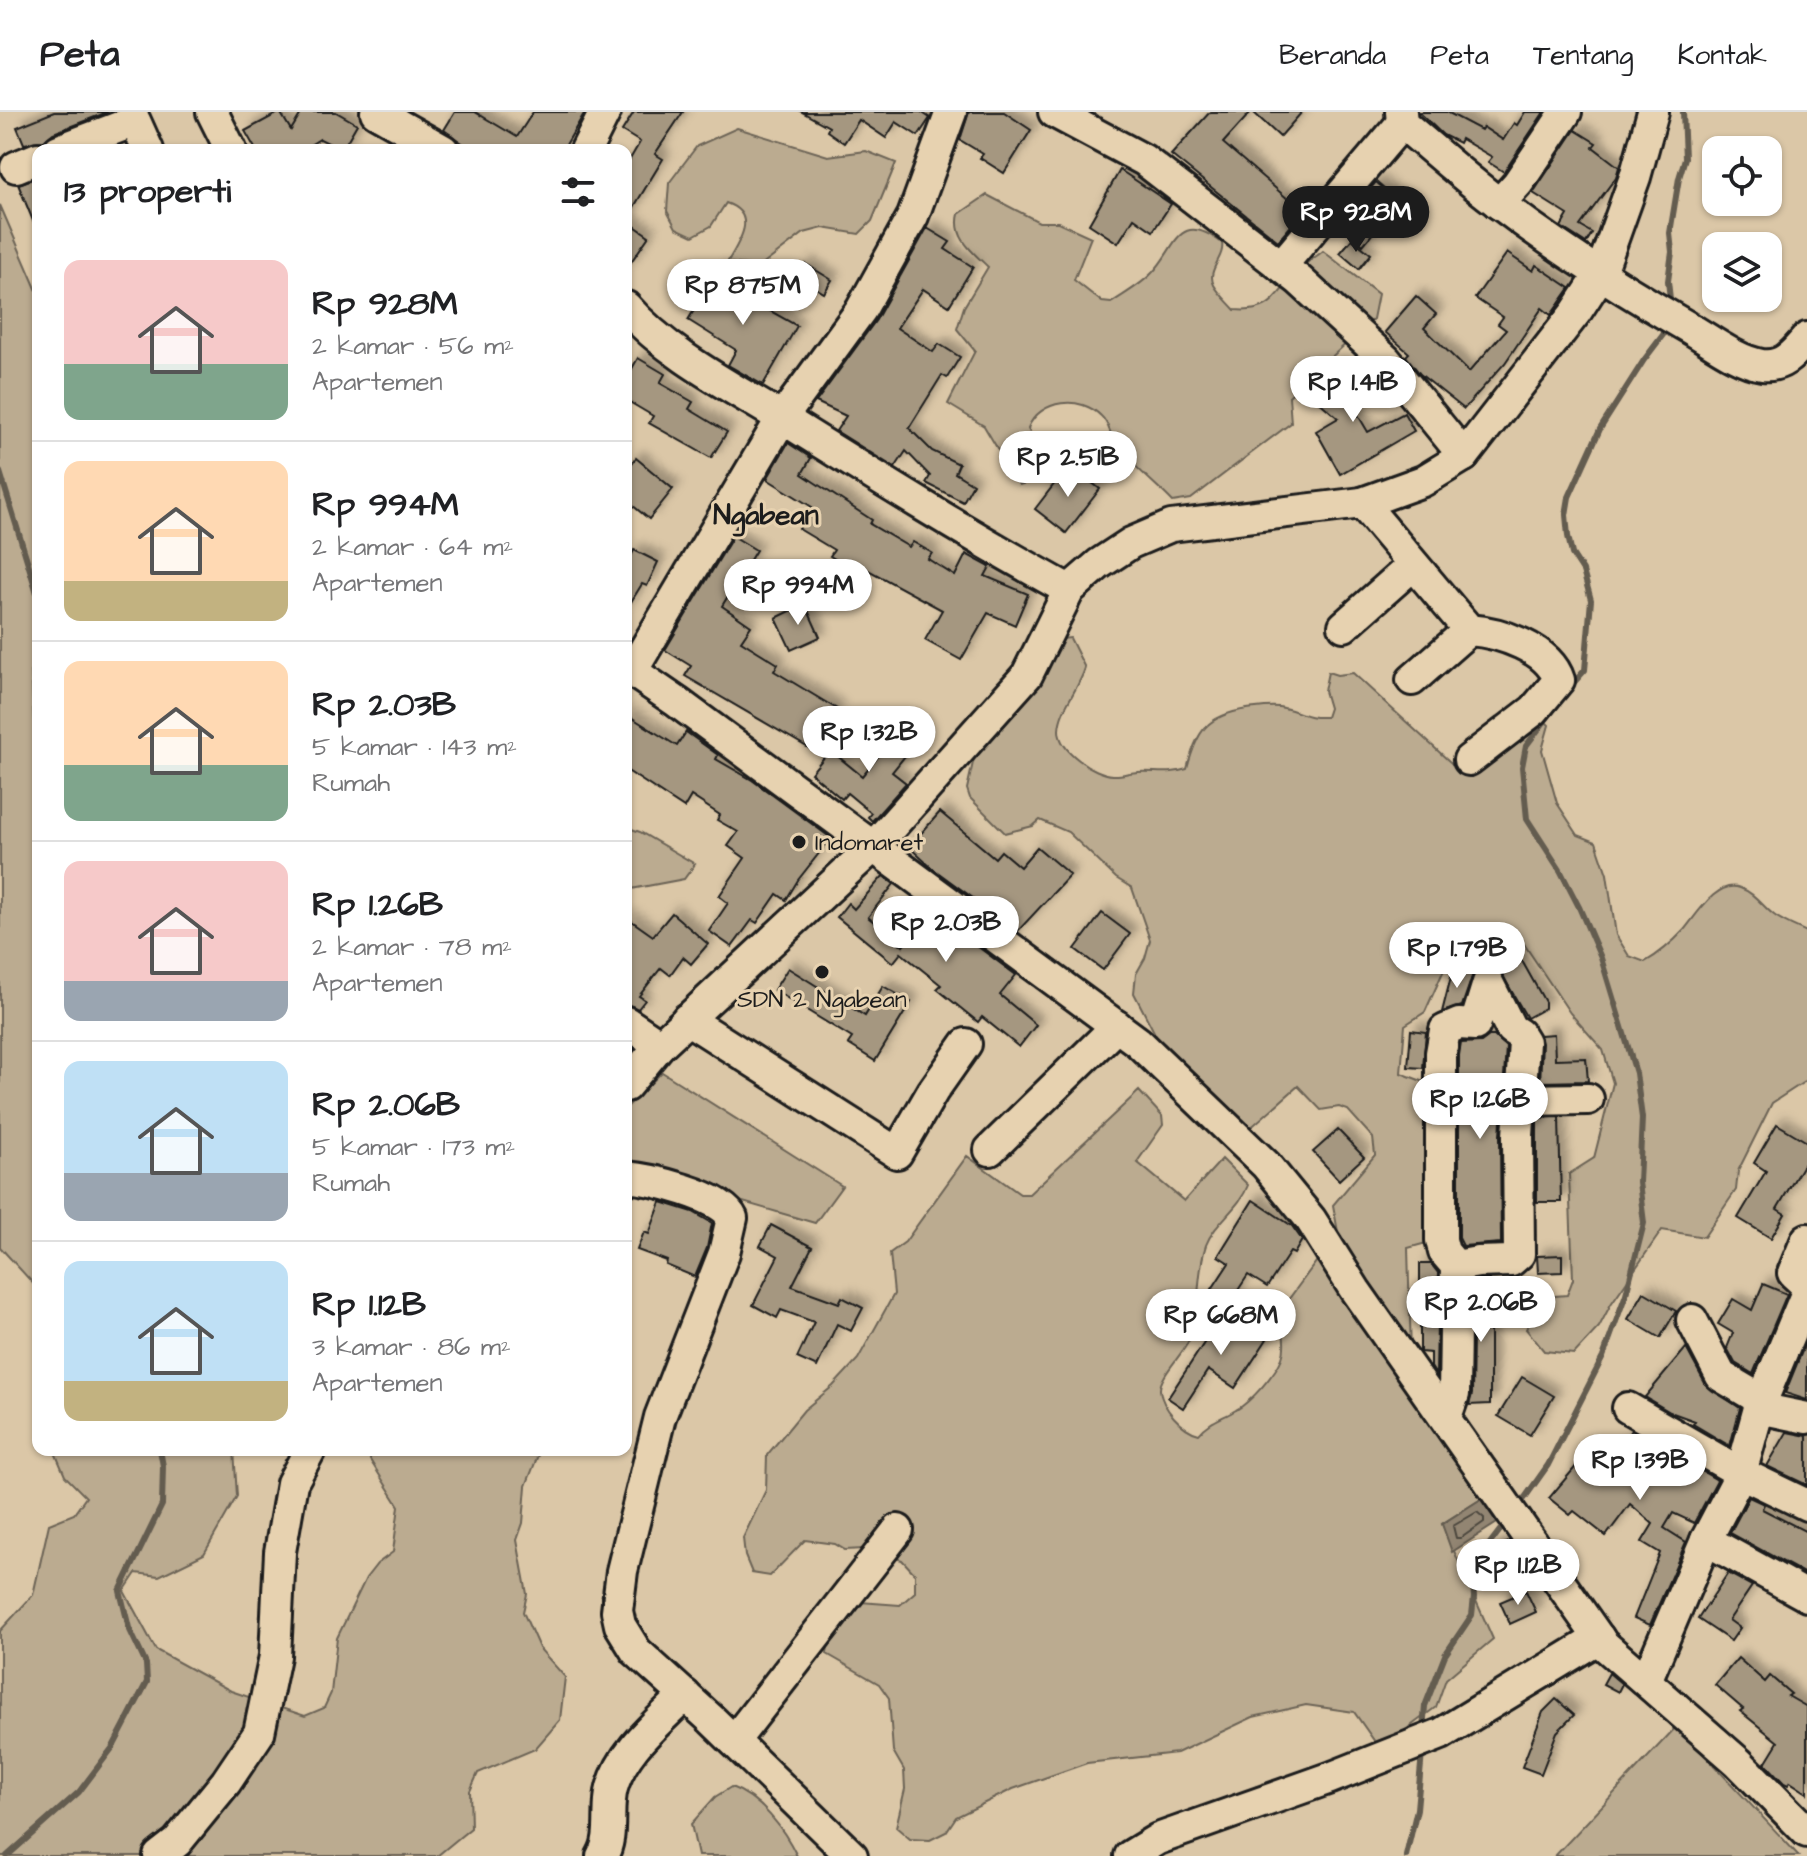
<!DOCTYPE html>
<html lang="id">
<meta charset="utf-8">
<style>
:root{--surface:#fff;--page:#f6f6f6;--text:#202124;--muted:#757577;--line:#e0e0e0;--accent:#1c1c1c}
body{margin:0;font-family:"Architects Daughter",sans-serif;background:var(--page);color:var(--text);height:100vh;display:flex;flex-direction:column;font-size:30px;white-space:nowrap}
*{box-sizing:border-box;margin:0}
p{font-size:26px;color:var(--muted)}
.icon{flex:none;width:44px;height:44px;fill:none;stroke:currentColor;stroke-width:2;stroke-linecap:round;stroke-linejoin:round}
.map{position:relative;flex:1;overflow:hidden}
.side{position:absolute;left:32px;top:32px;width:600px;height:1312px;display:flex;flex-direction:column;background:var(--surface);border-radius:16px;box-shadow:0 2px 6px #0004}
.side>*{flex:none}
.controls{position:absolute;left:1702px;top:24px;display:grid;gap:16px}
.controls a{display:grid;place-items:center;width:80px;height:80px;border-radius:16px;background:var(--surface);box-shadow:0 2px 6px #0004;font-size:40px}
.price{position:absolute;translate:-50% -68px;padding:0 18px;border-radius:28px;background:#fff;color:#222;font-size:26px;line-height:52px;filter:drop-shadow(0 2px 4px #0008)}
.price::after{content:'';position:absolute;left:50%;top:48px;width:24px;height:18px;margin-left:-12px;background:inherit;clip-path:polygon(0 0,100% 0,50% 100%)}
.price.active{background:var(--accent);color:#fff}
ul{padding:0;list-style:none}
li{display:flex;align-items:center;gap:24px;height:200px;padding:0 32px}
li+li{border-top:2px solid var(--line)}
li span{display:grid;place-items:center;flex:none;width:224px;height:160px;border-radius:16px;color:#555}
li>.icon{margin-inline-start:auto}
span .icon{width:96px;height:96px;fill:#fffc;stroke-width:1}
li b{font-size:34px}
h2{display:flex;justify-content:space-between;align-items:center;height:96px;padding:0 32px;font-size:34px}
header{display:flex;align-items:center;gap:48px;box-sizing:border-box;height:112px;padding:0 40px;background:var(--surface);border-bottom:2px solid var(--line)}
header strong{font-size:38px}
nav{display:flex;gap:44px;margin-inline-start:auto;font-size:28px}
.map>svg:first-child{display:block}
.green{fill:#bbab90;stroke:#6c6456;stroke-width:2}
.water{fill:#928572;stroke:#635b50;stroke-width:2}
.lines{fill:none;stroke-linecap:round;stroke-linejoin:round}
.shore{stroke:#4b463e;stroke-width:2}
.stream{stroke:#635b50;stroke-width:6}
.building{fill:#a59780;stroke:#1c1c1c;stroke-width:2;filter:url(#shadow)}
.minor-casing{stroke:#1c1c1c;stroke-width:36}
.minor{stroke:#e7d2b0;stroke-width:30}
.poi-dot{fill:#1c1c1c;stroke:#e7d2b0;stroke-width:3}
.labels{text-anchor:middle;stroke-width:6;stroke-linejoin:round;paint-order:stroke}
.poi-label{font-size:24px;fill:#1c1c1c;stroke:#e7d2b0;text-anchor:start}
.quarter-label{font-size:28px;font-weight:bold;fill:#1c1c1c;stroke:#e7d2b0}
</style>
<header>
<strong>Peta</strong>
<nav><a>Beranda</a><a>Peta</a><a>Tentang</a><a>Kontak</a></nav>
</header>
<div class="map">
<svg width="1807" height="1744" viewBox="0 0 1807 1744">
<defs>
<filter id="shadow"><feDropShadow dx="7" dy="-7" stdDeviation="4" flood-color="#0004"/></filter>
</defs>
<rect width="100%" height="100%" fill="#dbc7a7"/>
<filter id="ink" filterUnits="userSpaceOnUse"><feTurbulence type="fractalNoise" baseFrequency=".0125" numOctaves="2"/><feDisplacementMap in="SourceGraphic" scale="16" xChannelSelector="R" yChannelSelector="G"/><feConvolveMatrix kernelMatrix="1 2 1 2 8 2 1 2 1" color-interpolation-filters="sRGB"/></filter>
<g filter="url(#ink)">
<g class="green">
<path d="M 737,16 L 828,44 L 866,39 L 896,51 L 872,109 L 859,122 L 823,116 L 804,121 L 761,154 L 727,151 C 738,131 760,103 726,91 L 711,114 L 693,124 L 676,116 L 667,99 L 669,71 L 697,34 Z"/>
<path d="M 987,83 L 1039,110 L 1058,110 L 1091,125 L 1074,168 L 1102,190 L 1111,191 C 1124,182 1141,173 1152,161 C 1177,136 1177,97 1222,131 C 1225,146 1206,158 1214,173 C 1219,182 1228,190 1235,198 C 1276,202 1276,179 1302,155 C 1308,149 1316,145 1323,139 L 1378,182 L 1373,207 L 1289,284 L 1291,311 L 1191,387 L 1173,390 C 1155,371 1131,353 1116,332 C 1110,323 1109,311 1101,304 C 1081,283 1040,287 1028,316 L 1043,351 L 1036,368 L 1019,373 L 984,314 L 948,292 L 975,239 L 957,217 L 964,195 L 988,155 C 973,140 953,126 959,102 Z"/>
<polygon points="0,93 38,181 38,1177 0,1135"/>
<path d="M 1070,526 L 1085,556 C 1079,577 1060,596 1059,618 C 1059,639 1094,662 1113,663 C 1121,664 1130,660 1138,660 C 1156,659 1168,663 1187,657 C 1197,619 1206,604 1247,597 C 1259,596 1272,593 1284,596 C 1303,600 1304,606 1326,605 L 1329,596 L 1324,579 L 1328,560 L 1337,563 L 1353,561 L 1461,660 L 1534,598 L 1549,613 L 1542,638 L 1557,691 L 1578,723 L 1596,730 L 1607,762 L 1616,823 L 1629,844 L 1645,850 C 1659,842 1673,830 1684,818 C 1696,804 1717,767 1740,776 C 1755,781 1762,794 1774,803 C 1783,810 1796,815 1807,820 L 1807,968 L 1772,991 L 1738,1059 L 1736,1078 L 1704,1125 L 1662,1118 L 1611,1192 L 1599,1215 L 1574,1242 L 1544,1239 L 1526,1217 L 1542,1185 L 1567,1183 L 1573,1167 L 1569,1062 L 1594,1046 L 1613,971 L 1603,938 L 1570,901 L 1522,829 L 1451,842 L 1425,900 L 1405,913 L 1401,961 L 1427,971 L 1430,1130 L 1408,1136 L 1412,1276 L 1481,1387 L 1442,1412 L 1493,1527 L 1446,1567 L 1436,1595 L 1380,1637 L 1354,1600 L 1306,1593 L 1253,1605 L 1177,1641 L 1087,1651 L 1013,1677 L 956,1705 L 946,1720 L 930,1728 L 910,1727 L 896,1715 L 905,1677 L 904,1658 L 893,1639 L 889,1586 L 879,1572 L 827,1542 L 831,1507 L 860,1490 L 900,1493 L 915,1480 L 915,1462 L 902,1448 L 864,1437 L 845,1438 L 835,1432 L 805,1428 L 770,1464 L 752,1461 L 745,1444 L 743,1426 L 766,1378 L 767,1343 L 804,1298 L 833,1274 L 858,1247 L 894,1182 L 890,1141 L 905,1130 L 967,1044 L 1020,1082 L 1029,1082 L 1139,979 L 1162,1004 L 1163,1013 L 1137,1050 L 1184,1089 L 1222,1047 L 1248,1073 C 1240,1096 1215,1110 1206,1133 C 1195,1165 1202,1200 1188,1230 C 1182,1243 1159,1265 1160,1278 C 1162,1296 1182,1318 1199,1322 C 1208,1310 1223,1306 1236,1298 C 1251,1290 1276,1261 1282,1246 C 1288,1231 1279,1211 1283,1195 L 1338,1120 L 1333,1093 L 1375,1043 L 1373,1026 L 1348,998 L 1339,995 L 1321,998 L 1298,974 L 1247,1019 L 1169,949 L 1134,881 L 1136,862 L 1145,846 L 1150,828 L 1132,776 L 1116,766 L 1068,720 L 1040,708 L 1033,714 L 1005,721 L 970,686 L 967,677 L 984,602 L 1026,531 Z"/>
<polygon points="626,715 640,720 695,752 684,767 626,778"/>
<polygon points="662,960 842,1074 815,1111 626,1056 626,996"/>
<polygon points="54,1338 234,1338 237,1384 204,1442 159,1464 136,1461 124,1479 156,1538 231,1579 305,1604 324,1596 331,1581 337,1526 366,1466 377,1452 393,1440 399,1394 370,1348 370,1338 540,1338 526,1374 523,1411 517,1428 527,1482 523,1500 539,1536 565,1565 560,1608 535,1637 478,1661 470,1679 471,1716 437,1744 0,1744 0,1519 33,1483 49,1412 74,1402 86,1385 65,1364"/>
<polygon points="1677,1614 1799,1744 1555,1744"/>
<path d="M 731,1675 C 760,1685 784,1717 797,1744 L 698,1744 L 691,1712 L 715,1685 Z"/>
</g>
<polygon class="water" points="1481,1387 1497,1411 1452,1440 1442,1412"/>
<g class="lines">
<polygon class="shore" points="1477,1400 1484,1406 1484,1410 1461,1426 1456,1426 1453,1414"/>
<g class="stream">
<polyline points="1671,196 1668,169 1672,140 1670,121 1679,66 1685,46 1683,0"/>
<polyline points="0,360 38,484"/>
<polyline points="38,530 33,553 38,647"/>
<polyline points="1569,576 1585,558 1591,488 1583,459 1572,442 1568,424 1566,403 1569,385 1600,317 1644,248 1669,215"/>
<polyline points="1519,1394 1548,1353 1603,1245 1626,1182 1644,1111 1639,1070 1642,1006 1636,961 1601,846 1579,795 1560,758 1527,707 1522,655 1526,634 1563,585"/>
<polyline points="1423,1618 1425,1594 1445,1543 1472,1503 1474,1485 1472,1455 1507,1409"/>
<polyline points="7,1744 79,1680 113,1635 147,1570 146,1552 129,1516 120,1479 162,1393 163,1354 160,1338"/>
<polyline points="1406,1744 1417,1697 1422,1641"/>
</g>
</g>
<g class="building">
<polygon points="54,0 108,0 53,21 44,29 24,32 17,15"/>
<polygon points="280,0 291,18 302,0 336,0 357,12 342,38 320,27 302,38 256,38 245,19"/>
<polygon points="455,0 475,0 517,25 533,0 585,0 563,38 472,38 444,18"/>
<polygon points="634,0 683,0 655,42 663,47 626,108 649,124 626,157 626,54 640,30 622,19"/>
<polygon points="802,0 921,0 930,6 918,24 896,10 886,26 859,8 844,31 827,19 829,15"/>
<polygon points="969,0 1004,0 1031,18 1004,61 980,46 983,42 960,28"/>
<polygon points="1210,0 1251,0 1223,31 1303,100 1278,129 1171,43"/>
<polygon points="1253,0 1302,0 1280,25"/>
<polygon points="1419,0 1447,0 1481,18 1483,15 1503,28 1514,11 1517,13 1525,0 1544,0 1504,60 1488,50 1492,45 1461,27 1459,31 1443,23"/>
<polygon points="1575,18 1596,31 1593,35 1619,55 1616,65 1580,114 1592,121 1586,131 1561,115 1568,103 1533,81"/>
<polygon points="1120,58 1171,92 1153,119 1134,106 1118,131 1089,112"/>
<polygon points="38,65 38,121 18,72"/>
<polygon points="1376,70 1399,90 1363,133 1345,117 1362,97 1357,92"/>
<polygon points="927,116 950,130 945,137 973,155 949,194 923,177 897,216 933,240 939,232 960,245 947,266 942,263 909,316 932,339 959,352 955,361 973,372 963,390 926,371 930,364 906,339 895,356 836,319 846,304 816,290 876,208"/>
<polygon points="1352,127 1371,142 1359,157 1340,141"/>
<polygon points="1507,141 1533,159 1536,153 1570,176 1551,203 1542,196 1505,251 1464,297 1420,262 1406,244 1409,241 1385,220 1416,184 1436,202 1424,216 1469,260 1506,218 1498,212 1503,205 1475,186"/>
<polygon points="806,152 832,168 824,181 798,165"/>
<polygon points="719,158 746,175 742,183 797,214 763,273 728,253 736,238 688,208"/>
<polygon points="638,246 665,262 660,271 693,290 689,297 727,320 711,346 649,311 653,304 626,288 626,267"/>
<polygon points="1337,253 1360,273 1348,286 1368,320 1404,301 1414,319 1340,362 1316,319 1338,306 1311,283"/>
<polygon points="788,331 811,346 802,362 872,408 870,412 909,435 913,430 932,441 928,447 955,464 966,442 990,455 985,464 1028,482 1015,513 988,501 961,548 925,528 942,498 848,447 845,453 830,444 834,438 799,417 812,395 767,367"/>
<polygon points="636,346 673,377 649,407 626,388 626,358"/>
<polygon points="1069,353 1100,377 1066,421 1035,397"/>
<polygon points="733,424 756,438 722,494 751,514 741,529 778,552 774,559 837,597 812,638 685,564 691,554 665,538"/>
<polygon points="634,438 658,450 647,474 642,472 626,498 626,454"/>
<polygon points="805,492 820,525 791,538 776,506"/>
<polygon points="626,602 677,634 686,620 718,643 716,647 752,668 831,726 798,768 786,788 777,782 757,811 752,808 732,835 709,819 728,791 719,784 745,746 728,734 738,720 717,708 720,703 691,684 684,696 626,658"/>
<polygon points="906,610 922,623 892,660 906,671 872,709 868,705 871,701 847,681 842,687 811,661 830,638 862,664"/>
<polygon points="940,700 995,746 1001,739 1020,755 1037,735 1070,763 1018,819 989,795 988,797 932,756 909,735"/>
<polygon points="883,764 894,772 868,805 903,834 931,800 1016,863 1000,883 1036,913 1019,935 982,905 978,910 937,877 941,873 901,841 893,851 837,805 848,791 854,797"/>
<polygon points="672,801 708,832 691,852 683,845 670,863 661,856 639,884 645,888 638,897 626,892 626,805 653,824"/>
<polygon points="1102,801 1130,822 1103,858 1075,837"/>
<polygon points="1517,840 1545,890 1545,896 1527,906 1496,852"/>
<polygon points="788,856 865,904 883,874 911,890 875,949 848,932 852,926 774,878"/>
<polygon points="1453,857 1473,862 1462,894 1442,900"/>
<polygon points="1411,918 1426,920 1423,956 1408,955"/>
<polygon points="1554,922 1555,947 1586,946 1588,969 1540,970 1542,931 1540,923"/>
<polygon points="1489,924 1494,924 1506,935 1500,1024 1501,1131 1463,1134 1459,1126 1459,943 1461,931 1481,930"/>
<polygon points="1559,1005 1561,1090 1537,1090 1537,1006"/>
<polygon points="1777,1012 1807,1030 1807,1046 1777,1097 1785,1102 1771,1126 1738,1106 1766,1059 1754,1051"/>
<polygon points="1338,1018 1364,1045 1339,1068 1313,1040"/>
<polygon points="1253,1088 1292,1114 1302,1128 1294,1142 1290,1140 1267,1175 1248,1163 1231,1189 1212,1177 1229,1151 1218,1144"/>
<polygon points="661,1090 693,1100 712,1111 707,1136 695,1165 666,1153 667,1149 637,1138 644,1120 649,1122"/>
<polygon points="771,1113 812,1135 792,1174 839,1191 842,1185 863,1196 851,1219 837,1212 817,1255 797,1246 814,1210 781,1198 777,1206 753,1193 778,1144 760,1134"/>
<polygon points="1562,1143 1562,1160 1538,1161 1537,1144"/>
<polygon points="1420,1152 1431,1152 1438,1161 1436,1263 1431,1255 1431,1241 1420,1240"/>
<polygon points="1480,1168 1490,1168 1490,1292 1469,1293 1472,1282 1474,1169"/>
<polygon points="1763,1172 1787,1182 1753,1262 1735,1251 1727,1236 1733,1221 1718,1212 1733,1187 1752,1198"/>
<polygon points="1644,1180 1676,1199 1660,1226 1628,1207"/>
<polygon points="1225,1199 1267,1227 1235,1276 1208,1258 1183,1296 1168,1286"/>
<polygon points="1807,1227 1807,1288 1785,1281"/>
<polygon points="1686,1236 1706,1273 1740,1296 1730,1334 1693,1312 1695,1309 1670,1300 1645,1285"/>
<polygon points="1522,1265 1554,1284 1530,1323 1498,1304"/>
<polygon points="1631,1318 1717,1368 1694,1411 1673,1401 1664,1416 1686,1430 1650,1513 1634,1506 1660,1441 1642,1430 1653,1412 1630,1392 1606,1424 1574,1399 1570,1403 1549,1386 1584,1345 1602,1361"/>
<polygon points="1787,1320 1807,1324 1807,1373 1767,1354"/>
<polygon points="1749,1385 1764,1392 1762,1397 1807,1420 1807,1463 1730,1421"/>
<polygon points="1509,1429 1533,1463 1517,1474 1493,1439"/>
<polygon points="1728,1461 1752,1474 1729,1508 1740,1516 1731,1529 1698,1507"/>
<polygon points="1526,1479 1536,1500 1510,1512 1500,1490"/>
<polygon points="1738,1546 1765,1570 1770,1564 1791,1582 1788,1584 1807,1595 1807,1681 1790,1670 1788,1673 1784,1671 1765,1651 1778,1630 1740,1599 1743,1597 1715,1573"/>
<polygon points="1609,1561 1622,1572 1618,1580 1603,1572"/>
<polygon points="1556,1587 1574,1603 1557,1620 1541,1662 1522,1655 1543,1600"/>
</g>
<g class="lines">
<defs>
<g id="minor">
<polyline points="212,0 231,38"/>
<polyline points="376,0 443,38"/>
<polyline points="1054,0 1144,48 1299,168 1386,248 1464,344"/>
<path d="M 1401,0 L 1402,11 C 1435,39 1467,68 1501,93 C 1560,138 1622,177 1686,214 C 1709,227 1736,249 1762,253 C 1783,256 1795,240 1807,226"/>
<polyline points="59,38 135,9 148,38"/>
<polyline points="586,38 605,0"/>
<polyline points="16,55 38,46"/>
<polyline points="1499,92 1518,71 1566,0"/>
<polyline points="1281,154 1402,11"/>
<path d="M 626,195 C 668,243 732,275 785,308 C 879,367 972,425 1069,478"/>
<path d="M 1362,391 L 1469,518 C 1499,520 1549,536 1559,568 L 1534,598 L 1469,648"/>
<polyline points="1344,514 1413,453"/>
<polyline points="626,555 677,590 1138,930 1266,1053 1311,1108 1355,1178 1603,1532 1738,1650 1807,1720"/>
<polyline points="632,559 782,306 861,198 913,104 951,0"/>
<polyline points="1412,568 1469,518"/>
<polyline points="687,907 897,1041 933,979 966,932"/>
<polyline points="626,910 660,933"/>
<polyline points="626,974 660,933 874,734 1027,563 1069,478 1099,452 1131,431 1171,414 1362,391 1423,369 1464,344 1576,200 1600,163 1635,65 1653,0"/>
<polyline points="1520,988 1588,987"/>
<polyline points="990,1038 1117,914"/>
<path d="M 626,1065 C 650,1067 722,1083 732,1106 L 724,1141 L 660,1305 L 622,1459 L 617,1499 L 620,1513 L 636,1539 L 712,1608 L 852,1744"/>
<polyline points="1807,1127 1793,1161 1807,1174"/>
<polyline points="1692,1208 1721,1264 1763,1289"/>
<polyline points="1628,1296 1741,1361 1807,1393"/>
<polyline points="1759,1296 1807,1306"/>
<polyline points="1446,1305 1454,1282 1456,1154 1444,1140 1441,1128 1441,941 1445,918 1459,912 1475,913 1488,871 1511,917 1519,922 1524,930 1518,1024 1519,1142 1511,1149 1478,1150 1456,1154"/>
<polyline points="1706,1428 1807,1484"/>
<polyline points="1646,1569 1706,1428 1741,1361 1759,1296 1807,1180"/>
<polyline points="734,1629 898,1418"/>
<polyline points="159,1744 177,1730 226,1670 259,1621 275,1544 280,1440 292,1371 310,1338"/>
<path d="M 602,1744 C 614,1725 606,1698 612,1676 C 623,1637 658,1611 685,1583"/>
<polyline points="1130,1744 1158,1727 1330,1666 1441,1622 1599,1526"/>
</g>
</defs>
<use href="#minor" class="minor-casing"/>
<use href="#minor" class="minor"/>
</g>
</g>
<g class="poi-dot">
<circle cx="799" cy="730" r="8"/>
<circle cx="822" cy="860" r="8"/>
</g>
<g class="labels">
<g class="poi-label">
<text x="815" y="738">Indomaret</text>
<text x="822" y="895" text-anchor="middle">SDN 2 Ngabean</text>
</g>
<g class="quarter-label">
<text x="766" y="412">Ngabean</text>
</g>
</g>
</svg>
<div class="controls">
<a><svg class="icon" aria-label="locate" viewBox="0 0 24 24"><circle cx="12" cy="12" r="6"/><path d="M12 2v4M12 18v4M2 12h4M18 12h4"/></svg></a>
<a><svg class="icon" aria-label="layers" viewBox="0 0 24 24"><path d="M12 4l9 5-9 5-9-5zM3 14l9 5 9-5"/></svg></a>
</div>
<b class="price active" style="left:1356px;top:142px">Rp 928M</b>
<b class="price" style="left:743px;top:215px">Rp 875M</b>
<b class="price" style="left:1353px;top:312px">Rp 1.41B</b>
<b class="price" style="left:1068px;top:387px">Rp 2.51B</b>
<b class="price" style="left:798px;top:515px">Rp 994M</b>
<b class="price" style="left:869px;top:662px">Rp 1.32B</b>
<b class="price" style="left:946px;top:852px">Rp 2.03B</b>
<b class="price" style="left:1457px;top:878px">Rp 1.79B</b>
<b class="price" style="left:1480px;top:1029px">Rp 1.26B</b>
<b class="price" style="left:1481px;top:1232px">Rp 2.06B</b>
<b class="price" style="left:1221px;top:1245px">Rp 668M</b>
<b class="price" style="left:1640px;top:1390px">Rp 1.39B</b>
<b class="price" style="left:1518px;top:1495px">Rp 1.12B</b>
<section class="side">
<h2>13 properti<svg class="icon" aria-label="filters" viewBox="0 0 24 24"><path d="M4 7h16M4 17h16"/><circle cx="9" cy="7" r="2"/><circle cx="15" cy="17" r="2"/></svg></h2>
<ul>
<li><span style="background:linear-gradient(#f6c9c9 65%,#7fa58c 0)"><svg class="icon" aria-label="home" viewBox="0 0 24 24"><path d="M3 11l9-7 9 7M6 9v11h12V9"/></svg></span><div><b>Rp 928M</b><p>2 kamar · 56 m²</p><p>Apartemen</p></div></li>
<li><span style="background:linear-gradient(#ffd9b3 75%,#c2b280 0)"><svg class="icon" aria-label="home" viewBox="0 0 24 24"><path d="M3 11l9-7 9 7M6 9v11h12V9"/></svg></span><div><b>Rp 994M</b><p>2 kamar · 64 m²</p><p>Apartemen</p></div></li>
<li><span style="background:linear-gradient(#ffd9b3 65%,#7fa58c 0)"><svg class="icon" aria-label="home" viewBox="0 0 24 24"><path d="M3 11l9-7 9 7M6 9v11h12V9"/></svg></span><div><b>Rp 2.03B</b><p>5 kamar · 143 m²</p><p>Rumah</p></div></li>
<li><span style="background:linear-gradient(#f6c9c9 75%,#9aa5b1 0)"><svg class="icon" aria-label="home" viewBox="0 0 24 24"><path d="M3 11l9-7 9 7M6 9v11h12V9"/></svg></span><div><b>Rp 1.26B</b><p>2 kamar · 78 m²</p><p>Apartemen</p></div></li>
<li><span style="background:linear-gradient(#bfe0f5 70%,#9aa5b1 0)"><svg class="icon" aria-label="home" viewBox="0 0 24 24"><path d="M3 11l9-7 9 7M6 9v11h12V9"/></svg></span><div><b>Rp 2.06B</b><p>5 kamar · 173 m²</p><p>Rumah</p></div></li>
<li><span style="background:linear-gradient(#bfe0f5 75%,#c2b280 0)"><svg class="icon" aria-label="home" viewBox="0 0 24 24"><path d="M3 11l9-7 9 7M6 9v11h12V9"/></svg></span><div><b>Rp 1.12B</b><p>3 kamar · 86 m²</p><p>Apartemen</p></div></li>
</ul>
</section>
</div>
